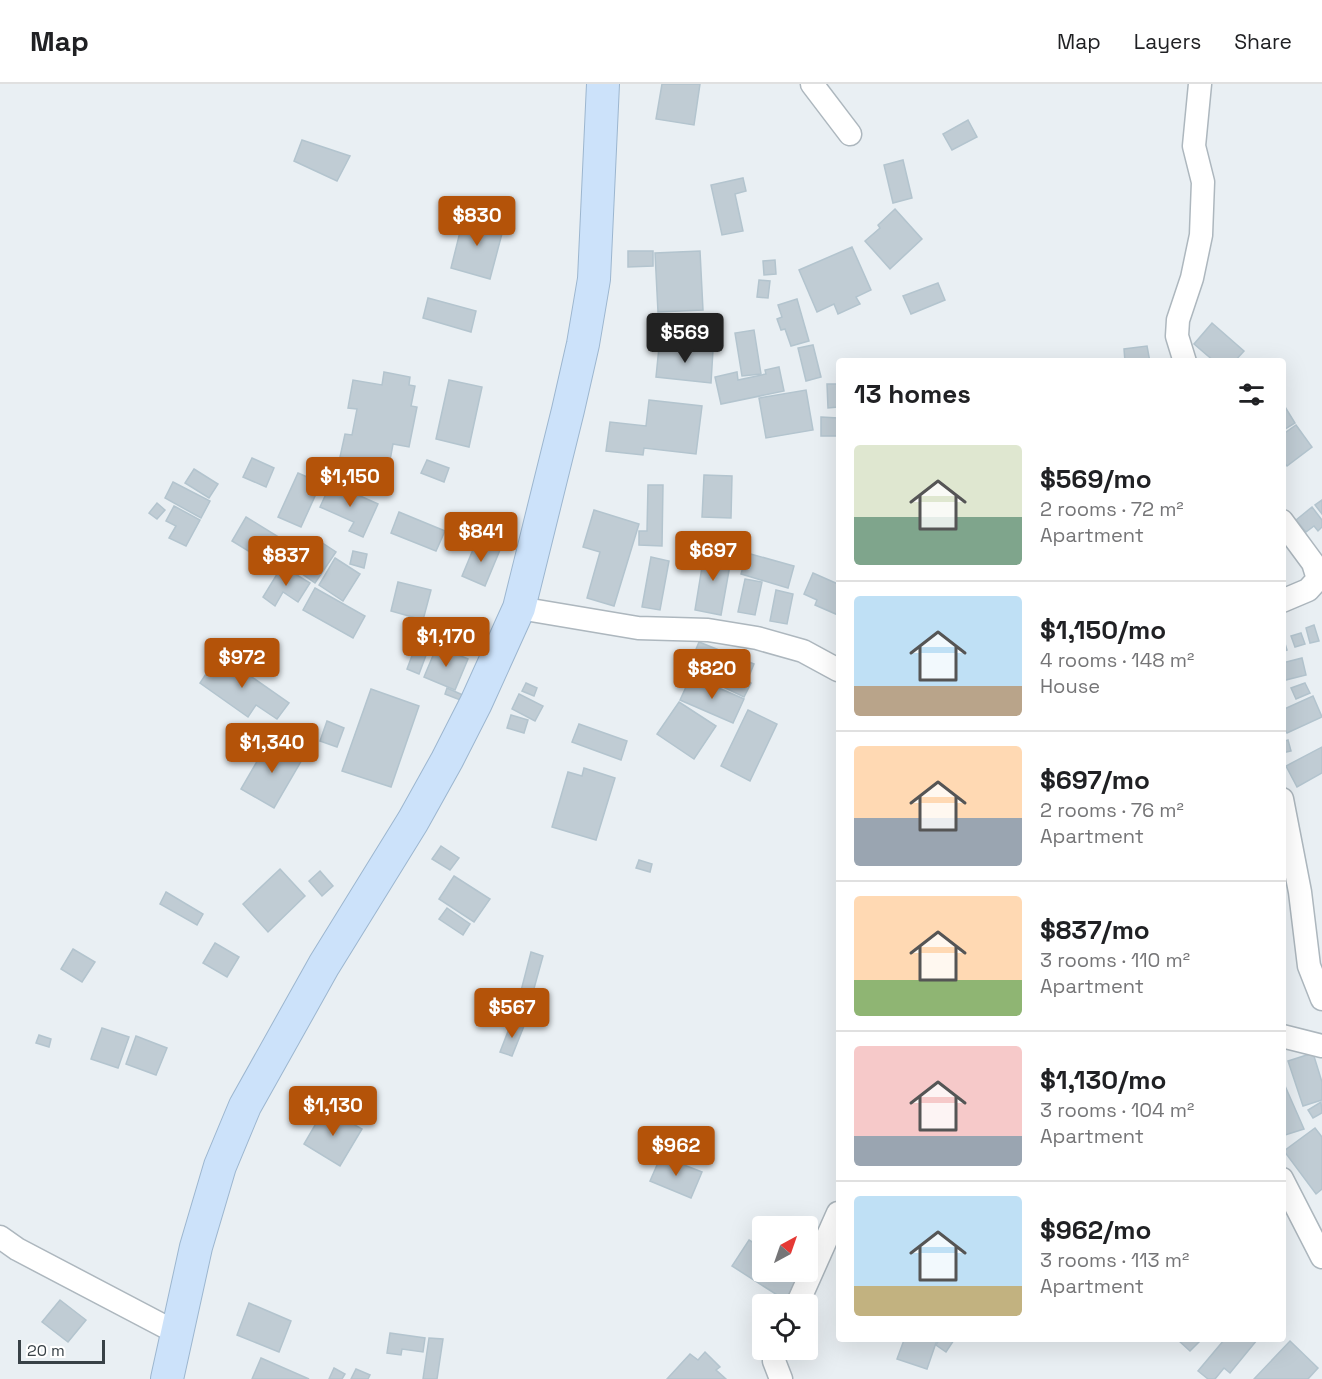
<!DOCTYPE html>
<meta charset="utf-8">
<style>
:root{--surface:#fff;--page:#f6f6f6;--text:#202124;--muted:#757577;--line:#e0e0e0;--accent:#b45309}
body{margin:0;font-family:"Space Grotesk",sans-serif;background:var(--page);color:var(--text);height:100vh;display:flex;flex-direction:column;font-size:22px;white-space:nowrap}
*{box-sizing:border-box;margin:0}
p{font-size:20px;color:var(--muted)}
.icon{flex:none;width:33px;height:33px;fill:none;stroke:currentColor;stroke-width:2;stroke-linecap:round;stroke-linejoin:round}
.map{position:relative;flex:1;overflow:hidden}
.sheet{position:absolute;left:836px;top:274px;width:450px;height:984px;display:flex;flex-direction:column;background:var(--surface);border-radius:6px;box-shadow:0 6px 24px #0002}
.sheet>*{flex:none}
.needle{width:39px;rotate:40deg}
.tools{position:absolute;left:752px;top:1132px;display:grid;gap:12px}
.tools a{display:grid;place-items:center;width:66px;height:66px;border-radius:6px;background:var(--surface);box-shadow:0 6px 24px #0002;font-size:30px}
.scale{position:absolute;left:18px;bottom:15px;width:87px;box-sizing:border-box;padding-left:6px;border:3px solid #384146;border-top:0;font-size:16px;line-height:21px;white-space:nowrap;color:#384146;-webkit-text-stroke:4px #fff;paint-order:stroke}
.price{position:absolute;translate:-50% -51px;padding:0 14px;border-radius:6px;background:var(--accent);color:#fff;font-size:20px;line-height:39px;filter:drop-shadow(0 2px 3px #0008)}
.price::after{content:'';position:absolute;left:50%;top:36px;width:18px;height:14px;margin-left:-9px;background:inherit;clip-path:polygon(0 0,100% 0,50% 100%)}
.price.on{background:#222;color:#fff}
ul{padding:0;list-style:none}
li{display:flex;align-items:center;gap:18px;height:150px;padding:0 18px}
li+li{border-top:2px solid var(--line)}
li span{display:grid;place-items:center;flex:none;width:168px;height:120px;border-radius:6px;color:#555}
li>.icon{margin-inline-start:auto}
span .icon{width:72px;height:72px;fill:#fffc;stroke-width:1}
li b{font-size:26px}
h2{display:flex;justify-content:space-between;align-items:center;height:72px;padding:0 18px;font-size:26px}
header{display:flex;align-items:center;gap:36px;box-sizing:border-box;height:84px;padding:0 30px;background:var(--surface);border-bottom:2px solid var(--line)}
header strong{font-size:28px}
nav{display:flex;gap:33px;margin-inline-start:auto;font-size:21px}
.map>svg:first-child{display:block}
.building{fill:#c0ccd4;stroke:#b3c4ce;stroke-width:1.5}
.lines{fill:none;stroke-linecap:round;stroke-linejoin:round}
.street-casing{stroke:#adb7be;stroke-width:25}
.secondary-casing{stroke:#9cb6cf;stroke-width:34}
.street{stroke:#fff;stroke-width:22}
.secondary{stroke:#cce2fa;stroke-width:32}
</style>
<header>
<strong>Map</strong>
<nav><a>Map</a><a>Layers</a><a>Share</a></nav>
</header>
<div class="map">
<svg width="1322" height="1295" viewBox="0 0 1322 1295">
<rect width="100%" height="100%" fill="#e9eff3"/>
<g class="building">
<polygon points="662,0 700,0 694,41 656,35"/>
<polygon points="968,36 977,53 952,66 943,50"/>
<polygon points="302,56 350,72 337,97 294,77"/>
<polygon points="903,76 912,114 893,119 884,81"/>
<polygon points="743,94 746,107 735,110 743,147 722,151 711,101"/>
<polygon points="895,125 922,155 890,185 865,157 880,144 878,141"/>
<polygon points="464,132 504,142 490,195 451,184"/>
<polygon points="852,163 871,206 856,213 860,220 838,230 834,220 817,228 799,186"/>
<polygon points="628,167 653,167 653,182 628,183"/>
<polygon points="700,167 703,226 658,228 655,169"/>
<polygon points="775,176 776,190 764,191 763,177"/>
<polygon points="759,196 770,197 768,214 757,213"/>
<polygon points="938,199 945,216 911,230 903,212"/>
<polygon points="428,214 476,227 471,248 423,234"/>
<polygon points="797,215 809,257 791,262 785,245 781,246 777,235 782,233 778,221"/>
<polygon points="1212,239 1244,267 1234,278 1215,278 1194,260"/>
<polygon points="754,246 761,290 742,292 735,249"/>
<polygon points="813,261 821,293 806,297 798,264"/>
<polygon points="1147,262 1150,278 1125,278 1124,265"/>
<polygon points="659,263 713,266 711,299 656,293"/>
<polygon points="779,283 784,307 721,320 715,293 737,288 738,296 766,290 765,286"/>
<polygon points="384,288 410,293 409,301 415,302 411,322 417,323 409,363 393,360 389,382 340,373 345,350 352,351 357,325 348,324 353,296 382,301"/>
<polygon points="449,296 482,303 469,363 436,355"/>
<polygon points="827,300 838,300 838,323 828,324"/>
<polygon points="806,306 813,346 766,354 759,314"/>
<polygon points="649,316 702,322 696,370 644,364 643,371 606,367 610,338 646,342"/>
<polygon points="1282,318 1295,339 1282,347"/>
<polygon points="821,333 838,334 838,352 821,352"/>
<polygon points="1296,341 1312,363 1287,382 1282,376 1282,351"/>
<polygon points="252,374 274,384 266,403 243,393"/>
<polygon points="427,376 449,384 444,398 421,389"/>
<polygon points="194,385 218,400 209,414 185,399"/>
<polygon points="298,389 321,399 301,443 278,433"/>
<polygon points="704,391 732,392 731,434 702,433"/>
<polygon points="173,398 210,417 201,434 165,414"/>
<polygon points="331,399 378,420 363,453 349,447 354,438 320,423"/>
<polygon points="648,401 663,401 662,462 639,461 639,447 647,447"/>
<polygon points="1322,416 1322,430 1315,421"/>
<polygon points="157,419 165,426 157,435 149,429"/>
<polygon points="174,422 200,436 186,462 169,454 176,442 166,437"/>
<polygon points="1312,423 1322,436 1322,443 1318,447 1314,442 1306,448 1296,436"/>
<polygon points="594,426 639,440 614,522 587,514 600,468 583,463"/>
<polygon points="399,428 445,447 436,467 391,449"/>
<polygon points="246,433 290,460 276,484 232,457"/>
<polygon points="477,456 500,466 485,502 462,492"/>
<polygon points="321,458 336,468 315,499 288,480 302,460 314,468"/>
<polygon points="705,465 732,470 721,531 695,526"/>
<polygon points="353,467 367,470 364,484 350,480"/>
<polygon points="747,469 794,482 788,504 741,490"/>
<polygon points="651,473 669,477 660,526 642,523"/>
<polygon points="335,474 360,490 343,517 319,501"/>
<polygon points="282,482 310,499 298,518 283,508 275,522 263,513"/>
<polygon points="813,489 838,500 838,531 815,521 817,516 804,510"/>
<polygon points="745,495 762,498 755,531 738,528"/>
<polygon points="398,498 431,506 423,536 391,527"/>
<polygon points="315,504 365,532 353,554 303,526"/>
<polygon points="776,506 793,510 787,540 770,537"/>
<polygon points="413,540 426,545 423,555 410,551"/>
<polygon points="1314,541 1319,557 1310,559 1306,544"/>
<polygon points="1301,549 1305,560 1295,563 1291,552"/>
<polygon points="1283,553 1287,566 1282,568 1282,553"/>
<polygon points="699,558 754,580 749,592 694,570"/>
<polygon points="416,561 428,566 419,590 407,585"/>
<polygon points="437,562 468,575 455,606 424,593"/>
<polygon points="219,570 289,619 277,635 256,621 248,633 200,599"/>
<polygon points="698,574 751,599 744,613 692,588"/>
<polygon points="1302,574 1306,591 1282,597 1282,579"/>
<polygon points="691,592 744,615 733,639 680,616"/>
<polygon points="526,599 537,604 534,612 522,607"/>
<polygon points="1305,599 1310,609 1296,615 1291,604"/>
<polygon points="447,604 465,612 463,617 445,610"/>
<polygon points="371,605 419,622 391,703 342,687"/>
<polygon points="519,610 543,622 535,637 512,625"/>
<polygon points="1313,612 1322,633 1287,649 1282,640 1282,626"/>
<polygon points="679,618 716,642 694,675 657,650"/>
<polygon points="748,626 777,640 750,697 721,682"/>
<polygon points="511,631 528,636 524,649 507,644"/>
<polygon points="327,637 344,644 337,663 320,657"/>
<polygon points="579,640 627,657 621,676 572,658"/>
<polygon points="270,655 303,674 274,724 241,705"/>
<polygon points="1288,656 1291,667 1282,669 1282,658"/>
<polygon points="1322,663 1322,689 1297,703 1286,682"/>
<polygon points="584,684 615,694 596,756 552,743 568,688 582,692"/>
<polygon points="441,762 459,774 450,786 432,775"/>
<polygon points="639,776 652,780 650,788 636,784"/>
<polygon points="280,785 305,812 268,848 243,820"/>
<polygon points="320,787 333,802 322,812 309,797"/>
<polygon points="454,792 490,815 474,838 439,815"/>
<polygon points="166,808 203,830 197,841 160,820"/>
<polygon points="447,824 470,840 463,851 439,835"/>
<polygon points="215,859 239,873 227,893 203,879"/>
<polygon points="73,865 95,878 82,898 61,885"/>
<polygon points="531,868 543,872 525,937 514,934"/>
<polygon points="512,937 524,942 512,972 500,968"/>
<polygon points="102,944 129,953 118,984 91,975"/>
<polygon points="39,951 51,955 49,963 36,959"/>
<polygon points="136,952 167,964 156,991 126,980"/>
<polygon points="1313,969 1322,998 1322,1016 1303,1022 1288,977"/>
<polygon points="1282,995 1304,1045 1282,1052"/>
<polygon points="1321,1018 1322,1029 1313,1034 1308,1026"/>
<polygon points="325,1024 362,1045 340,1082 304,1060"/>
<polygon points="1315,1044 1322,1053 1322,1105 1316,1110 1284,1067"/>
<polygon points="661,1072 702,1088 691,1114 650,1097"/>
<polygon points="749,1156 762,1164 762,1188 802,1189 785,1216 732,1182"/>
<polygon points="60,1216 86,1236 68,1258 42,1238"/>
<polygon points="249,1219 291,1237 279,1268 237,1251"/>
<polygon points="390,1249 425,1254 423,1268 402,1265 401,1271 387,1269"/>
<polygon points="429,1254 443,1255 437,1295 423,1295"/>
<polygon points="904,1256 937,1256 927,1285 897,1275"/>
<polygon points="939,1256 954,1256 946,1268 936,1261"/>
<polygon points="1178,1256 1201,1256 1190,1267"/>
<polygon points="1224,1256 1257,1256 1230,1289 1224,1284 1215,1295 1208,1295 1198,1287"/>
<polygon points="1290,1257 1318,1284 1308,1295 1254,1295"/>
<polygon points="705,1268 720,1283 716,1286 726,1295 667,1295 690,1270 698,1276"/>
<polygon points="261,1274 309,1295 252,1295"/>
<polygon points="334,1284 345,1290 342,1295 329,1295"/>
<polygon points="356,1285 370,1291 368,1295 351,1295"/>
</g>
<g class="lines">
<defs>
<g id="street">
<polyline points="812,0 850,50"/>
<polyline points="1185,278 1177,252 1178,236 1192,194 1201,151 1203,98 1194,62 1200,0"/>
<polyline points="1282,437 1313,479 1318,495 1308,506 1282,517"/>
<polyline points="519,524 638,544 708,546 757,554 803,567 838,586"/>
<polyline points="1282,715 1300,808 1309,882 1322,915"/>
<polyline points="1282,952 1322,962"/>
<polyline points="1282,1095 1322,1173"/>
<polyline points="0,1153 17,1165 177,1249"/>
<polyline points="797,1221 838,1129"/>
<polyline points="777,1266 774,1277 781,1295"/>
</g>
<polyline id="secondary" points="167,1295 196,1163 220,1082 245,1022 324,881 413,737 447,676 476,619 519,524 568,326 583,260 594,195 603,0"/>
</defs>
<use href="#street" class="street-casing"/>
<use href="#secondary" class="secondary-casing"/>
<use href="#street" class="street"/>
<use href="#secondary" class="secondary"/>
</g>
</svg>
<div class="tools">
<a><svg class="needle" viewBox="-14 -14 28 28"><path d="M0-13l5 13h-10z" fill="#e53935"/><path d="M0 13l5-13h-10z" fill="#757577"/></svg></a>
<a><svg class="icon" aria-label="locate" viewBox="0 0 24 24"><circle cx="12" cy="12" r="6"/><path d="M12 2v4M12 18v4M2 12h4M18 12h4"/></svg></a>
</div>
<div class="scale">20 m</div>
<b class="price" style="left:477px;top:163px">$830</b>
<b class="price on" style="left:685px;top:280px">$569</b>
<b class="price" style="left:350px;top:424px">$1,150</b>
<b class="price" style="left:481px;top:479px">$841</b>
<b class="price" style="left:713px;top:498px">$697</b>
<b class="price" style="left:286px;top:503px">$837</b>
<b class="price" style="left:446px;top:584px">$1,170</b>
<b class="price" style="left:242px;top:605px">$972</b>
<b class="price" style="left:712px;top:616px">$820</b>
<b class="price" style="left:272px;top:690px">$1,340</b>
<b class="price" style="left:512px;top:955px">$567</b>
<b class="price" style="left:333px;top:1053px">$1,130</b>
<b class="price" style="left:676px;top:1093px">$962</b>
<section class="sheet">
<h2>13 homes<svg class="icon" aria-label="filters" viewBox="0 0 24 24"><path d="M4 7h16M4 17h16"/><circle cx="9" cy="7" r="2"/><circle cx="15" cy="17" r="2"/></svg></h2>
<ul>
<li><span style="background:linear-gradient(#dfe7d0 60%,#7fa58c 0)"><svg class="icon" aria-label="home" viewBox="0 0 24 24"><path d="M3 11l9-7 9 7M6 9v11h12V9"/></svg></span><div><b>$569/mo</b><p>2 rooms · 72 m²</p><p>Apartment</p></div></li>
<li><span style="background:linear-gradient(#bfe0f5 75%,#b9a48a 0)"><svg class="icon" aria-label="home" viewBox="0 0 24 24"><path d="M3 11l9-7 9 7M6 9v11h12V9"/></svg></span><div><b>$1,150/mo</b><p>4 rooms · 148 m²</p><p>House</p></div></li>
<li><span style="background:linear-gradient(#ffd9b3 60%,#9aa5b1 0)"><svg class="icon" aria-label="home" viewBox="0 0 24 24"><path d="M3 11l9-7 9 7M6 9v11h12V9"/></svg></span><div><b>$697/mo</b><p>2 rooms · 76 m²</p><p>Apartment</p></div></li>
<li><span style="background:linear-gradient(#ffd9b3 70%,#8fb573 0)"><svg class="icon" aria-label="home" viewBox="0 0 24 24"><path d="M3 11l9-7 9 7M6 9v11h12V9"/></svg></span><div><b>$837/mo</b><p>3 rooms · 110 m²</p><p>Apartment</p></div></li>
<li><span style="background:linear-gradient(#f6c9c9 75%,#9aa5b1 0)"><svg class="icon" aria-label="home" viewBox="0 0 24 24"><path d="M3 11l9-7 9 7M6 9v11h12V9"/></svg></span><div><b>$1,130/mo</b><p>3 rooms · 104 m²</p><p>Apartment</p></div></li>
<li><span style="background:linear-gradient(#bfe0f5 75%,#c2b280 0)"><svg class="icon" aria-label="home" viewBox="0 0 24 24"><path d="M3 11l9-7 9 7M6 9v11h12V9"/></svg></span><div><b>$962/mo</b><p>3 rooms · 113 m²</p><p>Apartment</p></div></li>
</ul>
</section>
</div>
